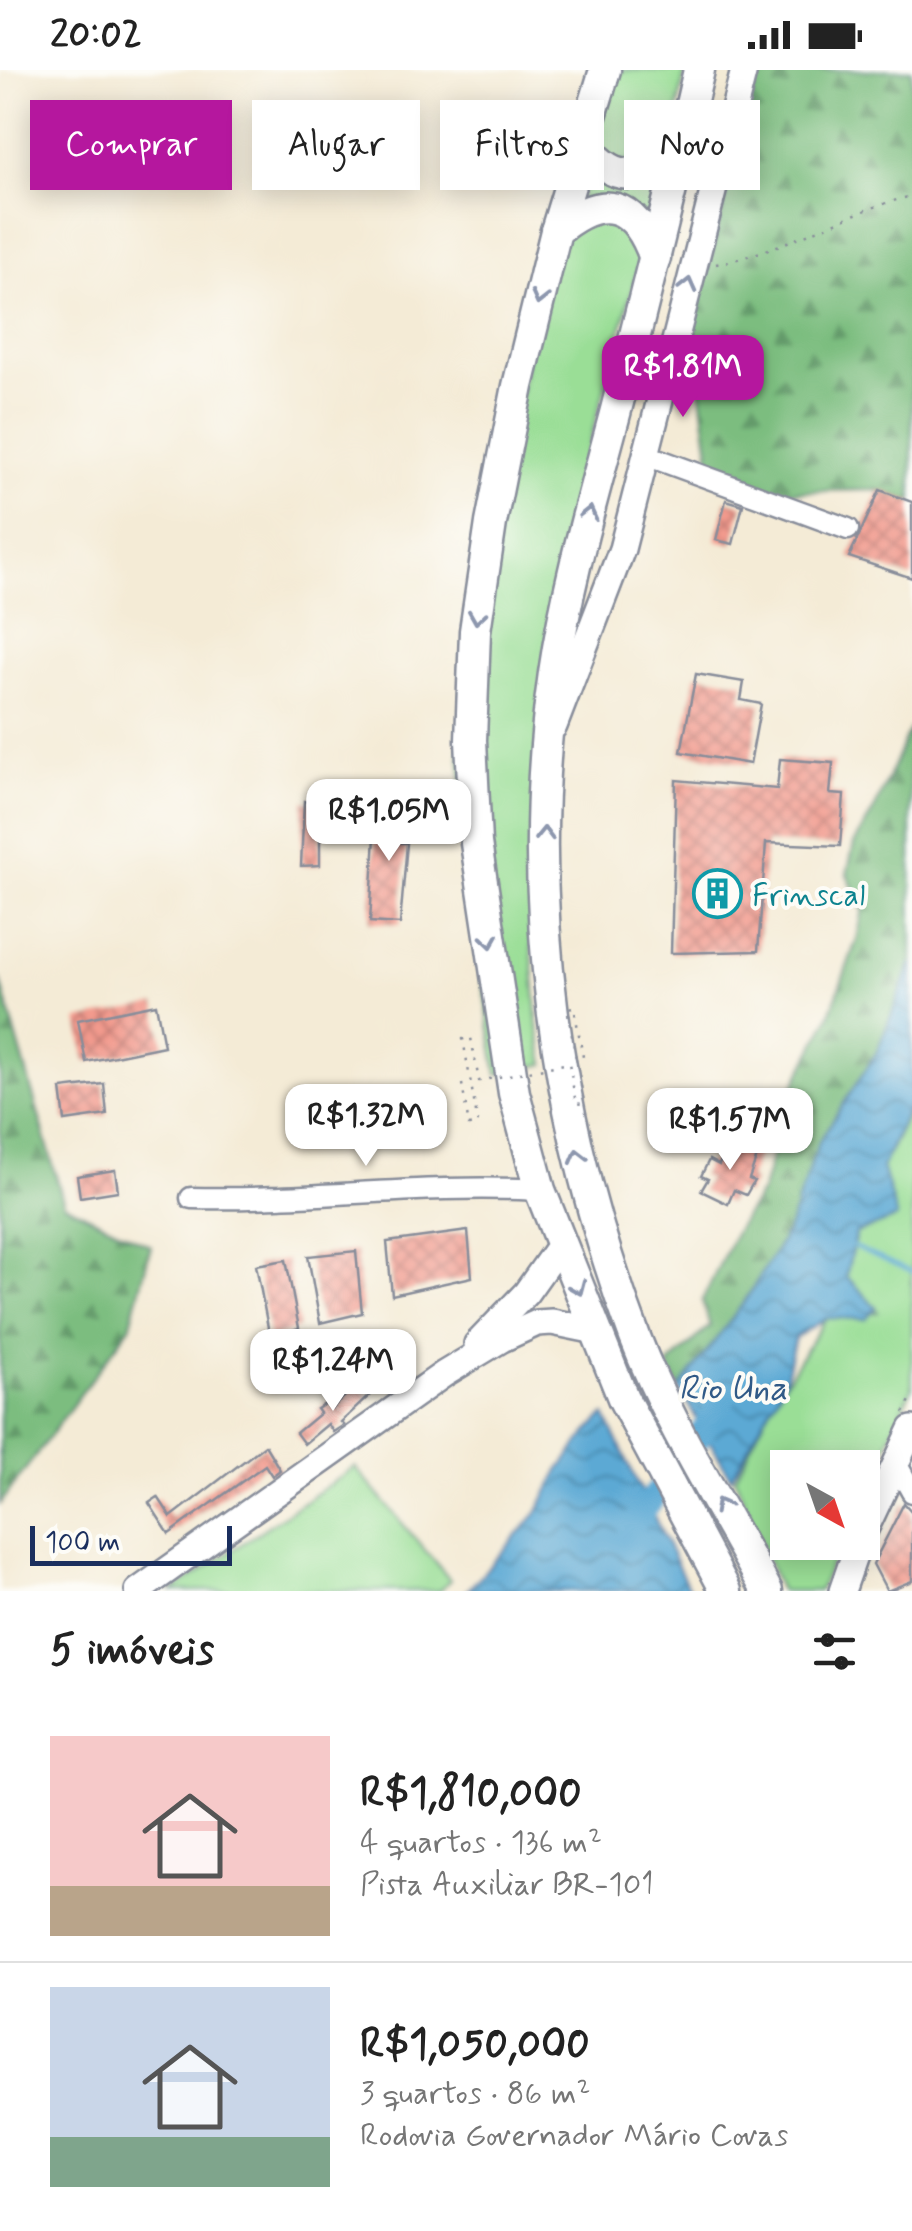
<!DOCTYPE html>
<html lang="pt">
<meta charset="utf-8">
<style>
:root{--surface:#fff;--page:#f2f2f2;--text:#222;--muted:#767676;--line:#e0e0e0;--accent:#b5179e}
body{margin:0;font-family:Mynerve,sans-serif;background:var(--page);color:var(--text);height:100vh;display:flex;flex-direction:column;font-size:38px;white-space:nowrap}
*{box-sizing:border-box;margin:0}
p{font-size:32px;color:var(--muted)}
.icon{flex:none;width:55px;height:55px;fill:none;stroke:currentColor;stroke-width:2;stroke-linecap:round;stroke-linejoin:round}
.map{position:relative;height:1521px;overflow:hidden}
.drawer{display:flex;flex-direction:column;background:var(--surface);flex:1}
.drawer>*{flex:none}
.banner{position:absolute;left:30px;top:30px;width:852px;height:90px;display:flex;gap:20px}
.needle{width:65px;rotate:140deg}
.fabs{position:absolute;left:770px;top:1380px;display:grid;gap:20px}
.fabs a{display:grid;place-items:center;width:110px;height:110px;border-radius:0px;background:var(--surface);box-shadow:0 5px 25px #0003;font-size:50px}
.scale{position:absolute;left:30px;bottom:25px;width:202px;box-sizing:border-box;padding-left:10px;border:5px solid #1b2f5e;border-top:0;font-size:28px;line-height:35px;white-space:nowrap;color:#1b2f5e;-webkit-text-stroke:8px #fdfcf7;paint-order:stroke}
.price{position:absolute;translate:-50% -85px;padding:0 22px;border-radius:20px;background:#fff;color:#222;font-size:32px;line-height:65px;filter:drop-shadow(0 2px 5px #0008)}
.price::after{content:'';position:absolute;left:50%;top:60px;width:30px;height:22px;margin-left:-15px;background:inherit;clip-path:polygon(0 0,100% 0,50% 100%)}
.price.selected{background:var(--accent);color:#fff}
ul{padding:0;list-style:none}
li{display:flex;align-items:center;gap:30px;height:250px;padding:0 50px}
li+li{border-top:2px solid var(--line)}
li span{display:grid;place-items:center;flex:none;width:280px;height:200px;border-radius:0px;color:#555}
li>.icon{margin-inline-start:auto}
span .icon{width:120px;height:120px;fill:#fffc;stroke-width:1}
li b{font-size:42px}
h2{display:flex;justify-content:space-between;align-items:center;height:120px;padding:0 50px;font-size:42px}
.tag{padding:0 35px;border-radius:0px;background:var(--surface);box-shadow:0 5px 25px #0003;font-size:35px;line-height:90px}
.tag.selected{background:var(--accent);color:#fff}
.status{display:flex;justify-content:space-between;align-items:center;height:70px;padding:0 50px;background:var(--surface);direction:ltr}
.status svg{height:28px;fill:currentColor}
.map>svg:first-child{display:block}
.green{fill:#9ade96;stroke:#5a867a;stroke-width:2.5}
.forest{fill:url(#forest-firs);stroke:#4b766e;stroke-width:2.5}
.water{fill:url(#water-waves);stroke:#3b6c99;stroke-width:2.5}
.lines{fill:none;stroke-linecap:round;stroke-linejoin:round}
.stream{stroke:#5ba9d4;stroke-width:4}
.river{stroke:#5ba9d4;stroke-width:25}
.building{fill:url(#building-cross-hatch)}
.minor-casing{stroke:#888d9a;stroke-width:25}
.major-casing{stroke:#888d9a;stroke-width:30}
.highway-casing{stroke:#888d9a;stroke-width:35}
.path{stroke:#888d9a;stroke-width:2.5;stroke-dasharray:2.5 8;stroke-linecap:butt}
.minor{stroke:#fff;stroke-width:20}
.major{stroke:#fff;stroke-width:25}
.highway{stroke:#fff;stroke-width:30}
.path-bridge{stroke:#888d9a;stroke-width:2.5;stroke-dasharray:2.5 8;stroke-linecap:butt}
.oneway{stroke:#8d97ae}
.labels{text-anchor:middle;stroke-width:8;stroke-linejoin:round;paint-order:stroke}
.culture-label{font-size:32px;fill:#0d838f;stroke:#fdfcf7;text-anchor:start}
.water-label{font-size:35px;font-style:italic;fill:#315a87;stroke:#fdfcf7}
</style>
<div class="status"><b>20:02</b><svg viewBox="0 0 49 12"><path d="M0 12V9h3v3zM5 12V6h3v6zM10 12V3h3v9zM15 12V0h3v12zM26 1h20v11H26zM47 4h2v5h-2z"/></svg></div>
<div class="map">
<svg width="912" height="1521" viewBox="0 0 912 1521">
<defs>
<pattern id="forest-firs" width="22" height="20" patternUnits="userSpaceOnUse" patternTransform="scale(2.5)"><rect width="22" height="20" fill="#7bbd7f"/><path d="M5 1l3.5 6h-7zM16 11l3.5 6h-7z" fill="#649a6b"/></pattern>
<pattern id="water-waves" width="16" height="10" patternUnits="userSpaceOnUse" patternTransform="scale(2.5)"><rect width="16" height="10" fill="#5ba9d4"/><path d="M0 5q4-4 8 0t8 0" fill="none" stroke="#4a8aaf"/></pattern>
<pattern id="building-cross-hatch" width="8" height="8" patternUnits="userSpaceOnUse" patternTransform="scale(2.5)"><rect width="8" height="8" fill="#f29a8d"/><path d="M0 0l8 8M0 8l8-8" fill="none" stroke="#c37e76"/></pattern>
</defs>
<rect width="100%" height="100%" fill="#fdfcf7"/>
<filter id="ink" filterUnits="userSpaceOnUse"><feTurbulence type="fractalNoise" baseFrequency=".01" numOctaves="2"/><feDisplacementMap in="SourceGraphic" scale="20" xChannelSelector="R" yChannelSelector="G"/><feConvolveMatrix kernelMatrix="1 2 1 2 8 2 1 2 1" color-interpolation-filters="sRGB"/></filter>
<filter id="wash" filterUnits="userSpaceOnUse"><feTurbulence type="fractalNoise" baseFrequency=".0048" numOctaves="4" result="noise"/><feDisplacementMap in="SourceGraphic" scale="40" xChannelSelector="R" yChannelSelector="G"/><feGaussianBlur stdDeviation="2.25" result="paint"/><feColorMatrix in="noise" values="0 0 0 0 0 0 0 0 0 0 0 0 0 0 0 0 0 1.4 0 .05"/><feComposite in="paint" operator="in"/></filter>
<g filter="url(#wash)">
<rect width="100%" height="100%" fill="#f4ebd6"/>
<g class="green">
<polygon points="595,0 686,0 668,80 654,96 590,92"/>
<polygon points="668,86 646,172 581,131 587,96"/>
<polygon points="603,134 644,177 564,465 530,858 538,957 545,994 497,1004 480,896 459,681 549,156"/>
<polygon points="912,1036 912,1318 863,1427 862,1398 788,1398 788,1472 842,1473 818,1521 780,1521 735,1408 775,1328 826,1248 878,1242 846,1206 856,1163 896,1148 882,1097"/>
<polygon points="355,1397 450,1510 438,1521 172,1521"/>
</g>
<g class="forest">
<polygon points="759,0 912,0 912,432 879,420 769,422 711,397 692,258"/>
<polygon points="910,658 912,893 877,982 819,1072 788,1162 745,1231 679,1319 668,1295 710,1256 702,1231 736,1160 762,1120 787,1030 829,947 857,869 863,839 847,804 854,774 874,740"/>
<polygon points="0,908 64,1134 151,1176 130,1257 0,1434"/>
</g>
<g class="water">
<polygon points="912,893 912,1029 882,1097 897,1148 856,1163 846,1206 876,1237 866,1249 826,1248 795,1268 784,1313 731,1408 679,1319 745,1231 787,1162 819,1072 877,982"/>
<polygon points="605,1345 690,1521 467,1521 537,1443 559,1401 588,1361"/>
</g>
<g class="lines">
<polyline class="stream" points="852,1176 912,1202"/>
<polyline class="river" points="630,1459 722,1335"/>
</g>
<g id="blocks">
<g class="building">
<polygon points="880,420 912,432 912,508 849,487"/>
<polygon points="726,430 743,435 733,474 716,470"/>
<polygon points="696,604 744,612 741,630 761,634 750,694 681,682"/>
<polygon points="780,689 833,693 830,724 844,725 840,776 766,773 758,881 671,883 676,710 777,719"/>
<polygon points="304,731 320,734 320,795 301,796"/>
<polygon points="377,732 406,733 401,773 407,773 400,854 370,852"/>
<polygon points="156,934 164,976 86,992 78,950"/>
<polygon points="104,1014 107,1045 65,1051 61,1019"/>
<polygon points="729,1070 758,1084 749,1109 754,1111 746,1125 734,1120 728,1134 701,1121 708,1109 701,1106 709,1090 719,1095"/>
<polygon points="115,1100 118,1121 80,1127 77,1106"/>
<polygon points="468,1161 472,1207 392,1225 387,1172"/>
<polygon points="356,1181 362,1243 320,1253 308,1186"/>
<polygon points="286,1190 299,1258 270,1268 256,1195"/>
<polygon points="358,1314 369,1326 341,1352 344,1355 333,1362 328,1354 304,1374 296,1363 320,1343 317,1339 328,1332 332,1338"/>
<polygon points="265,1375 280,1400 272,1406 265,1395 169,1464 149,1433 158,1427 171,1447"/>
<polygon points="904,1433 912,1442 912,1511 887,1521 873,1494"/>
</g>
</g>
</g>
<g filter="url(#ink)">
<use href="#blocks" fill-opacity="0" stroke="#888d9a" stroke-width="2.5"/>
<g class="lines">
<defs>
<g id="minor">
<polyline points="646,385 848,459"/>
<path d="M 191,1128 C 307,1131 423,1113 540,1120"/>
<polyline points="896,1393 912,1422"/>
</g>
<g id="major">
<polyline points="554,656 622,479 744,0"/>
<polyline points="477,1274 526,1223 560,1175"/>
<polyline points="862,1466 912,1359"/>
<polyline points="138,1521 444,1304 502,1269 537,1253 552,1252 596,1261"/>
<polyline points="842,1521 859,1472"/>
</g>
<g id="highway">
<polyline points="605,0 556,161 518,316 491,453 475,561 471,670 476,773 514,1023 540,1120 623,1328 726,1521"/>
<path d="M 699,0 C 673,114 645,227 616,340 C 593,427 567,514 554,603 C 522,829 555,1055 635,1267 C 668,1354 723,1439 767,1521"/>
<path d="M 582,72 C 619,119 637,107 681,79"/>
<path d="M 556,161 C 602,123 634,130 655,188"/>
</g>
</defs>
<use href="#minor" class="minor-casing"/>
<use href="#major" class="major-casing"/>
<use href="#highway" class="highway-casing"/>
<g class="path">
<path d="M 716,194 C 784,181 844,142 912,126"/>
<polyline points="904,1343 912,1326"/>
</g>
<use href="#minor" class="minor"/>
<use href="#major" class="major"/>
<use href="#highway" class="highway"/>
<polyline class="path-bridge" points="462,1014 469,1056 478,1054 463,969 471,968 479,1011 569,993 576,1034 584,1033 567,938 574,937 583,987"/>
</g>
<defs><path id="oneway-chevron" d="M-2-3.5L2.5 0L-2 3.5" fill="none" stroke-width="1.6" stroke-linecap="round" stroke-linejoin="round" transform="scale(2.5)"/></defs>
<g class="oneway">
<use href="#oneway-chevron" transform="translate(688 215) rotate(-76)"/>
<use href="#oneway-chevron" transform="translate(539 228) rotate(104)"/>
<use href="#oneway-chevron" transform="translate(589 443) rotate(-76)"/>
<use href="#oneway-chevron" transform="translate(477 547) rotate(98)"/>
<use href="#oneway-chevron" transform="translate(544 764) rotate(-89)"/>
<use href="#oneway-chevron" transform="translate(490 871) rotate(82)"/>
<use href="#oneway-chevron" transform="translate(578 1086) rotate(-105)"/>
<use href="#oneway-chevron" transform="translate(578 1218) rotate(67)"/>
<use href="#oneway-chevron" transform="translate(721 1435) rotate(-118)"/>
</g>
</g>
<defs>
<symbol id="building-ring" viewBox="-11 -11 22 22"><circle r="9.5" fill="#fdfcf7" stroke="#0f9aa8" stroke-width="1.5"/><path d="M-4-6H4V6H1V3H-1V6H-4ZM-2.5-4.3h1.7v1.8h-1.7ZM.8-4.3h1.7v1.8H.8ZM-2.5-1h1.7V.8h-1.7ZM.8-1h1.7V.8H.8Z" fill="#0f9aa8"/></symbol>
</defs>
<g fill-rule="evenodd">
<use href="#building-ring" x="690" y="796" width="55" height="55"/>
</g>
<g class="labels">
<g class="culture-label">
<text x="752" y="835">Frinscal</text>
</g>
<g class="water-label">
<text x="733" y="1329">Rio Una</text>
</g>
</g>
</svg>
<div class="fabs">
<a><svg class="needle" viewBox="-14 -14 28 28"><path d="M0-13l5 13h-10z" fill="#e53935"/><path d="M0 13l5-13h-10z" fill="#767676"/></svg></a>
</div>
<div class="scale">100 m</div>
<b class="price selected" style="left:683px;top:350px">R$1.81M</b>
<b class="price" style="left:389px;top:794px">R$1.05M</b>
<b class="price" style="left:366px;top:1099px">R$1.32M</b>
<b class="price" style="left:730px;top:1103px">R$1.57M</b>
<b class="price" style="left:333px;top:1344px">R$1.24M</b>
<div class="banner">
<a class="tag selected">Comprar</a>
<a class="tag">Alugar</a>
<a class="tag">Filtros</a>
<a class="tag">Novo</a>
</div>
</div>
<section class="drawer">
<h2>5 imóveis<svg class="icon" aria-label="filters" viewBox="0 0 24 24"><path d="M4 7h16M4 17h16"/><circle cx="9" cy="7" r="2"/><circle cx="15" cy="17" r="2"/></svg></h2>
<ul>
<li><span style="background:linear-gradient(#f6c9c9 75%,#b9a48a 0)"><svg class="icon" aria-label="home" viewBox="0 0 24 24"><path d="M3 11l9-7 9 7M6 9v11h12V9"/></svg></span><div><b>R$1,810,000</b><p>4 quartos · 136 m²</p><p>Pista Auxiliar BR-101</p></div></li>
<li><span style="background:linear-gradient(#c9d6e8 75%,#7fa58c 0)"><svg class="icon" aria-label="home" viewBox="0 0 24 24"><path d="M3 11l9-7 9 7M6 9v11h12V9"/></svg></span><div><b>R$1,050,000</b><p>3 quartos · 86 m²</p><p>Rodovia Governador Mário Covas</p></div></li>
</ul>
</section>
